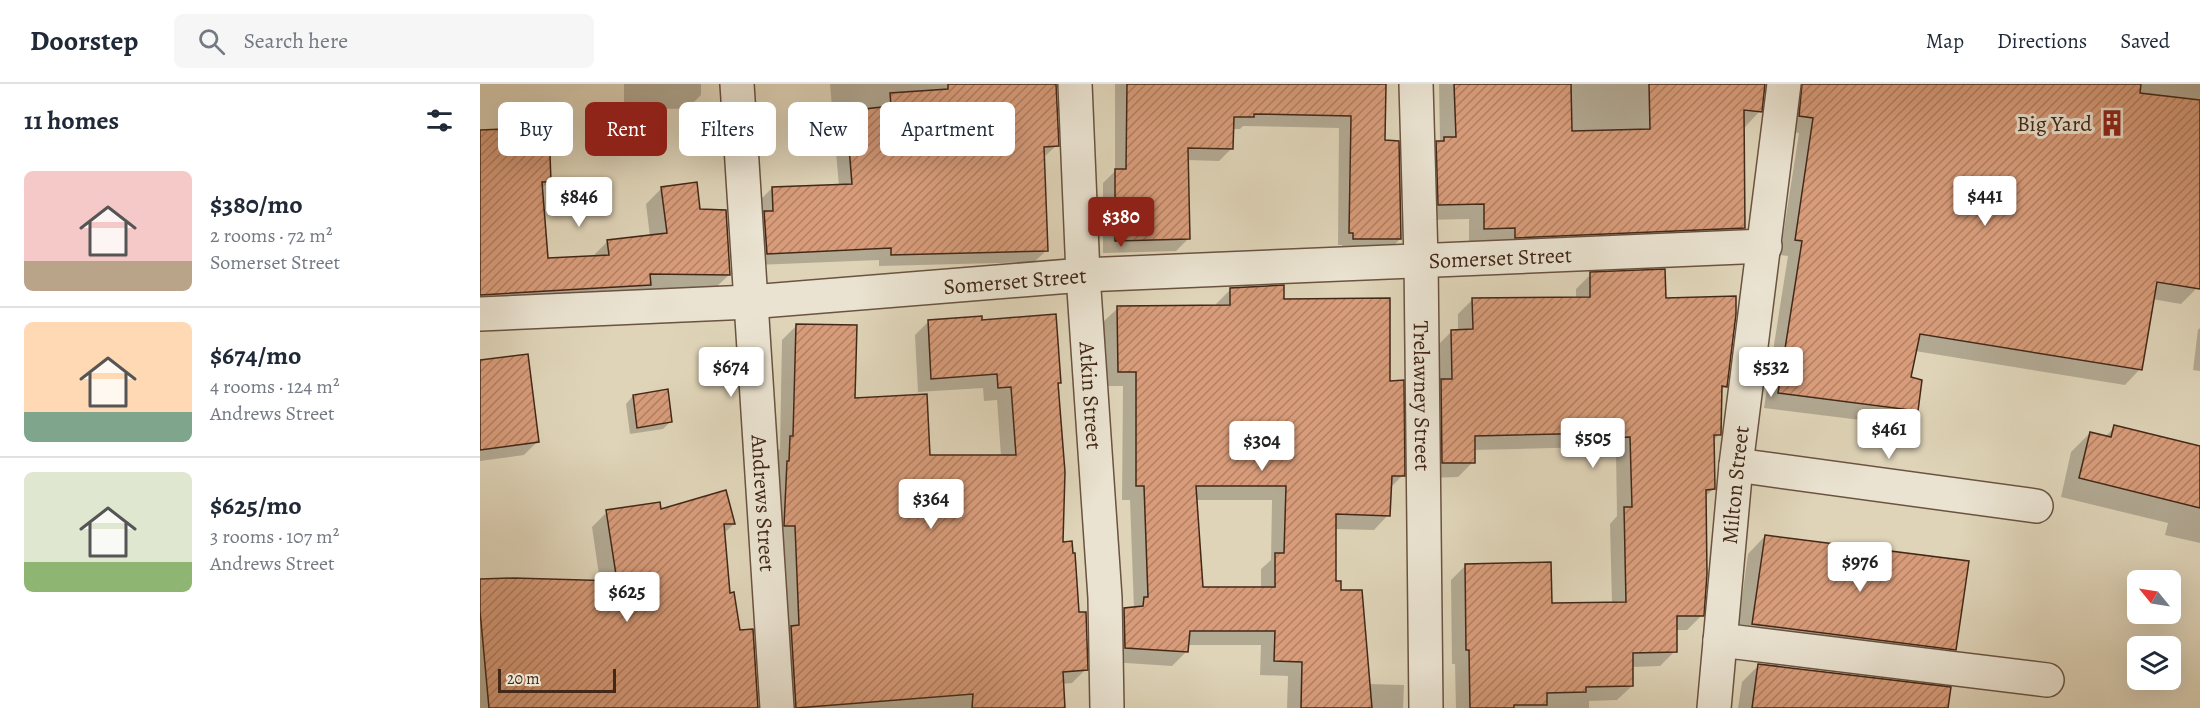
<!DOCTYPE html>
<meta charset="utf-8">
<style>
:root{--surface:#fff;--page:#f6f6f7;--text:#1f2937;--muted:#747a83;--line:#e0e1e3;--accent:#8f2418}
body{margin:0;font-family:Alegreya,serif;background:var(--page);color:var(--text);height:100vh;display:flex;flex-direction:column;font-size:22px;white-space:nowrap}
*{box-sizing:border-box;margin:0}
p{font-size:20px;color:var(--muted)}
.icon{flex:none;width:33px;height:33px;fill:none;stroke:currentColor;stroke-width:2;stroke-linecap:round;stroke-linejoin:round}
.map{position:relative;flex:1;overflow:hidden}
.side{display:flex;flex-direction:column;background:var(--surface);width:480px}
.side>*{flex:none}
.banner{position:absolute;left:18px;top:18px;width:570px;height:54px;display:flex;gap:12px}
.needle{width:39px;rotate:300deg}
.buttons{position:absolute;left:1647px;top:486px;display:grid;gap:12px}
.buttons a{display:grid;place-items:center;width:54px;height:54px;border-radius:9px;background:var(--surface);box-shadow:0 6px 24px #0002;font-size:30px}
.scale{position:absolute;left:18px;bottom:15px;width:118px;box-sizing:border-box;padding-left:6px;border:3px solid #432818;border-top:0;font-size:16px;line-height:21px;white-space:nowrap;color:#432818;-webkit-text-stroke:4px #eae3d1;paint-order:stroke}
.price{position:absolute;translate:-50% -51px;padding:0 14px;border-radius:6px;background:#fff;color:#222;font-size:20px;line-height:39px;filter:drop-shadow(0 2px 3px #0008)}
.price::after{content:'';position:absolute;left:50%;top:36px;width:18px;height:14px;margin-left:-9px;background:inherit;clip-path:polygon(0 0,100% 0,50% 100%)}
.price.current{background:var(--accent);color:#fff}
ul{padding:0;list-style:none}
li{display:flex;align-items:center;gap:18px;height:150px;padding:0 24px}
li+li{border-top:2px solid var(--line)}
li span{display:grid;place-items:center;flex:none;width:168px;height:120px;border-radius:9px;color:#555}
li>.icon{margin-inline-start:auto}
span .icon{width:72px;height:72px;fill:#fffc;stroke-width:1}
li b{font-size:26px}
h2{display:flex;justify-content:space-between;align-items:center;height:72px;padding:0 24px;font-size:26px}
.pill{padding:0 21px;border-radius:9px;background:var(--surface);box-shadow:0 6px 24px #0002;font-size:21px;line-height:54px}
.pill.current{background:var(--accent);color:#fff}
header{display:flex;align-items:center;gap:36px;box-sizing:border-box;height:84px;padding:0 30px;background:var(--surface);border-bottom:2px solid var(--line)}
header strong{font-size:28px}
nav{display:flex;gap:33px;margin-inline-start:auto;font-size:21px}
.search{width:420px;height:54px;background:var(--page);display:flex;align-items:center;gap:15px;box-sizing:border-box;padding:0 21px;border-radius:9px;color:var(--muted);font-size:22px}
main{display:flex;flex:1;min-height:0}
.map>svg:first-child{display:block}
.shadow{fill:#0003;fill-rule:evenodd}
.building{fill:url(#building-hatch);stroke:#432818;stroke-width:1.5;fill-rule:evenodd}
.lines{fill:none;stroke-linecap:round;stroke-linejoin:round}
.minor-casing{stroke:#6a5340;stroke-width:36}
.minor{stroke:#eae3d1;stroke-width:33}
.labels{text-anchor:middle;stroke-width:6;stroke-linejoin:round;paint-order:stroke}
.poi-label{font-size:22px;fill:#432818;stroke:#eae3d1;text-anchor:end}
.street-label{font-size:22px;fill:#432818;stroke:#eae3d1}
</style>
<header>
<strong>Doorstep</strong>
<div class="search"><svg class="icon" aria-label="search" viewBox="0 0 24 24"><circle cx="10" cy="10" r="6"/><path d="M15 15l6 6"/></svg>Search here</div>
<nav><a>Map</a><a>Directions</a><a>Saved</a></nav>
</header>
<main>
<section class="side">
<h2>11 homes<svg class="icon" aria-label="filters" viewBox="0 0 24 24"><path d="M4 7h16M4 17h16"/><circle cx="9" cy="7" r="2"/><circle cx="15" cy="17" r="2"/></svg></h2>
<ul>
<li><span style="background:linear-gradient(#f6c9c9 75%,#b9a48a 0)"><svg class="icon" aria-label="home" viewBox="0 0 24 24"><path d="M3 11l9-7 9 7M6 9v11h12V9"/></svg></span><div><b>$380/mo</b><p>2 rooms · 72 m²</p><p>Somerset Street</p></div></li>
<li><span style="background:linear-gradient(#ffd9b3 75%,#7fa58c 0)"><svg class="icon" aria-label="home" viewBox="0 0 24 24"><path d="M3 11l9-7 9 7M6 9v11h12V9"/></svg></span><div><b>$674/mo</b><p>4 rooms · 124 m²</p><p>Andrews Street</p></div></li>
<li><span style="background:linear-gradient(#dfe7d0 75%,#8fb573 0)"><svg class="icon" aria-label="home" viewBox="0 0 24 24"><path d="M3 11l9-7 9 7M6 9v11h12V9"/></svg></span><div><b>$625/mo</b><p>3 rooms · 107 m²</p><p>Andrews Street</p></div></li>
</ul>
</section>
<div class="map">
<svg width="1720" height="624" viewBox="0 0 1720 624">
<defs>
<pattern id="building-hatch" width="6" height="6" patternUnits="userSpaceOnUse" patternTransform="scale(1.5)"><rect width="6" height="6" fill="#d89c7a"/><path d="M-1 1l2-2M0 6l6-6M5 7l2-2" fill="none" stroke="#b17f63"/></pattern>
</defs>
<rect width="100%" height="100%" fill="#dfd4b8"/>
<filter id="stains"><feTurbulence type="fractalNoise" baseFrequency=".00333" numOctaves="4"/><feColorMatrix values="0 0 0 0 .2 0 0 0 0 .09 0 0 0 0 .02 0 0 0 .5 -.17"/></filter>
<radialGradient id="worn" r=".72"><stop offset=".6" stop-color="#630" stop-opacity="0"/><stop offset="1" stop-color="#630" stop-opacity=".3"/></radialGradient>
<g class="shadow">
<polygon points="144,0 221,0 221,11 207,25 144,24"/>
<polygon points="350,0 575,0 577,61 563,74 567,166 554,178 399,182 399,176 275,181 280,116 292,104 359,102"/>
<polygon points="635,0 904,0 903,58 920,155 908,167 862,166 862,161 858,161 859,44 763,42 760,45 752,45 752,64 739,77 707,76 708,155 696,167 623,169 623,99 635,87"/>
<polygon points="959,0 1284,0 1280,27 1265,43 1263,42 1264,143 1248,159 989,160 989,135 943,136 942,74 957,58 960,58"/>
<polygon points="1299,0 1720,0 1720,186 1717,204 1701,220 1672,215 1660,285 1645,301 1435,267 1430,294 1436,326 1421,341 1284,324 1308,172 1300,171 1319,49 1304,47"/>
<polygon points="0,48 70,97 61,105 66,176 112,173 128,157 170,153 166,120 182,104 218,127 249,191 233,206 165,206 154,217 0,227"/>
<polygon points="1111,190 1185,216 1246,302 1240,307 1239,350 1233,357 1233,405 1224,414 1222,531 1207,546 1195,546 1195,567 1180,582 1152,583 1152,602 1137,616 1109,617 1109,624 976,624 975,580 972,580 971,496 986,481 1070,520 1132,519 1130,440 1137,432 1136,367 1111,368 1111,363 993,366 993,378 978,393 948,394 957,262 972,247 978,247 978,230 993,215 1096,215 1096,205"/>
<path d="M 751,205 L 803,216 L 908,298 L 923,391 L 910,404 L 908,431 L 894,446 L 854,445 L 855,499 L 859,508 L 888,600 L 924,601 L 923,624 L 807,624 L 808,592 L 780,591 L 781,561 L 707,561 L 707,567 L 692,582 L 631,578 L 630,540 L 645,525 L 654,525 L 650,416 L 642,416 L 643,302 L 624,302 L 623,238 L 638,224 L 736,223 L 736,220 ZM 716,416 L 792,416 L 791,476 L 781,485 L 781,504 L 721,504 Z"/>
<polygon points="449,237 501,237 579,298 577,301 581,460 598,530 606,585 592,599 582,600 583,624 300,624 296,368 300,365 302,256 316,242 374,316 449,372 521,372 517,316 504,317 503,304 438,308 435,251"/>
<polygon points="1720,244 1720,287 1713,286 1718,246"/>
<polygon points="0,277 58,357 44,371 0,377"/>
<polygon points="153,312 190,338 183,345 150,350 146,320"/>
<polygon points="1635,343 1720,363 1720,459 1685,451 1688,439 1581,413 1591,368 1610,349 1625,353"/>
<polygon points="180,427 254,440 243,450 248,510 277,624 0,624 0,496 120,498 112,443 127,428"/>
<polygon points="1285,452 1475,565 1457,582 1256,557 1268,470"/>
<polygon points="1279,581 1467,624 1258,624 1262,598"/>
</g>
<g class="building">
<polygon points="468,0 576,0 579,62 564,63 568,167 411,171 411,164 287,170 284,127 293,127 292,103 372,100 366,27 411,22 410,9 468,5"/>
<polygon points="647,0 906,0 905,56 919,57 921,155 873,155 873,149 869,149 871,32 774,30 774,33 754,33 753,65 708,64 710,155 635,157 635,85 646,85"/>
<polygon points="974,0 1091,0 1092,47 1170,45 1169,0 1285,0 1282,28 1264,26 1265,144 1035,154 1035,144 1004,145 1004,120 958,121 956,57 964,57 964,53 976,53"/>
<polygon points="1322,0 1661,0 1660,9 1720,16 1720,205 1677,198 1662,286 1440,250 1431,293 1442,296 1438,327 1298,309 1322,157 1315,156 1333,34 1319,32"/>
<polygon points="69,43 71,98 62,98 68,174 129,171 127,156 187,149 181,103 217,98 220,125 246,126 250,191 170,190 171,201 0,211 0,46"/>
<polygon points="1185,185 1186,214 1256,212 1256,230 1247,303 1242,302 1241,351 1234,351 1235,405 1226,406 1227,490 1224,532 1197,532 1197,568 1153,569 1153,602 1106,603 1106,608 1067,609 1067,621 1034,621 1034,624 990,624 989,566 986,566 985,480 1071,478 1072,519 1146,518 1144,423 1152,423 1150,353 1125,354 1125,349 995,352 995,379 962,379 961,295 972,295 971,246 993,245 992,214 1110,213 1110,188"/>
<path d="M 804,201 L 804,215 L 910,214 L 910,297 L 924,296 L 925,392 L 912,392 L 910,432 L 856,430 L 856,497 L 861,497 L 861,506 L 882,506 L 892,624 L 821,624 L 822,578 L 794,577 L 795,547 L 710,547 L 708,568 L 645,564 L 644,524 L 663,522 L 664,513 L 668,513 L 664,402 L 656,402 L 656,288 L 638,288 L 637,222 L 750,221 L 750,204 ZM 716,402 L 806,402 L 804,469 L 795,469 L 795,503 L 723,503 Z"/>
<polygon points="576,230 581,299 578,299 585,388 583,458 592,457 593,469 595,469 599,528 606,528 608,586 583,588 585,624 492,624 493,610 316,624 311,542 319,541 315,442 304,442 307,377 309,377 310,352 313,352 316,240 377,241 375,314 447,310 450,371 536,371 531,303 518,304 517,290 451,295 448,236 502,232 502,236"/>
<polygon points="48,270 59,358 0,366 0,276"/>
<polygon points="188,305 192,338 157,344 153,311"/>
<polygon points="1634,341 1720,362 1720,424 1599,394 1610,348 1631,353"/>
<polygon points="246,406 255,440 244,440 250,509 254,508 260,546 273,545 278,624 9,624 0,527 0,495 34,494 137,497 126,426 180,418 181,425"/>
<polygon points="1285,451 1489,477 1476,566 1272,540"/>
<polygon points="1278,580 1471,603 1468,624 1272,624"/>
</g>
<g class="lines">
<defs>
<g id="minor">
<path id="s1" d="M 257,0 L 297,624"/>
<path id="s2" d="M 595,0 L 603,191 L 625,514 L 627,624"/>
<path id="s3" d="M 936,0 L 941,175 L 946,624"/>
<path id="s4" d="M 0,230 L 270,218 L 603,191 L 1285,162"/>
<polyline points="1256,381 1556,422"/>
<polyline points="1240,556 1567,596"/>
<path id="s5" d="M 1234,624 L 1256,381 L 1304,0"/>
</g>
</defs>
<use href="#minor" class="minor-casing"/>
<use href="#minor" class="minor"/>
</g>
<defs>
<symbol id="building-bare" viewBox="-9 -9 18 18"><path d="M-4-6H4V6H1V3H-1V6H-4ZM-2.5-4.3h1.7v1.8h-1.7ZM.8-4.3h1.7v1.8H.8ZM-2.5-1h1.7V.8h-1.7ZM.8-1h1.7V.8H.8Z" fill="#8f2418" stroke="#eae3d1" stroke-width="2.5" paint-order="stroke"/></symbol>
</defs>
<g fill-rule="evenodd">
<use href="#building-bare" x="1613" y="20" width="38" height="38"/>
</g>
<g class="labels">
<g class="poi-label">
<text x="1612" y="47">Big Yard</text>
</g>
<g class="street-label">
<text dy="8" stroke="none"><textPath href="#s4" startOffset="1022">Somerset Street</textPath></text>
<text dy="8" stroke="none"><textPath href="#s4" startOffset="536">Somerset Street</textPath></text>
<text dy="8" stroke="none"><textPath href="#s2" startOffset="312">Atkin Street</textPath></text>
<text dy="8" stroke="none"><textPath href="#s3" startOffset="312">Trelawney Street</textPath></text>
<text dy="8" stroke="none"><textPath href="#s5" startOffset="224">Milton Street</textPath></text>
<text dy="8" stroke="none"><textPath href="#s1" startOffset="420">Andrews Street</textPath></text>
</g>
</g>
<rect width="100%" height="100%" filter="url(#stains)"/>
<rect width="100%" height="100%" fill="url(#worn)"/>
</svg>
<div class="buttons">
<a><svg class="needle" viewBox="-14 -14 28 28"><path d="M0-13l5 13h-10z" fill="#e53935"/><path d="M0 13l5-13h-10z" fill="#747a83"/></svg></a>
<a><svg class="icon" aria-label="layers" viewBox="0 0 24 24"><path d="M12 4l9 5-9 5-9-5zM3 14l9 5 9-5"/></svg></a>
</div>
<div class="scale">20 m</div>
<b class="price" style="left:1505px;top:143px">$441</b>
<b class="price" style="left:99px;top:144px">$846</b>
<b class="price current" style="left:641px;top:164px">$380</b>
<b class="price" style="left:251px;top:314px">$674</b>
<b class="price" style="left:1291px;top:314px">$532</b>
<b class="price" style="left:1409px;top:376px">$461</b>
<b class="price" style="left:1113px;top:385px">$505</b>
<b class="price" style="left:782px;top:388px">$304</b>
<b class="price" style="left:451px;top:446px">$364</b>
<b class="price" style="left:1380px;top:509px">$976</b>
<b class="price" style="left:147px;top:539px">$625</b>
<div class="banner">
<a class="pill">Buy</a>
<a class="pill current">Rent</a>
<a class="pill">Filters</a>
<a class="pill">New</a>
<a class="pill">Apartment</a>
</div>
</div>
</main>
